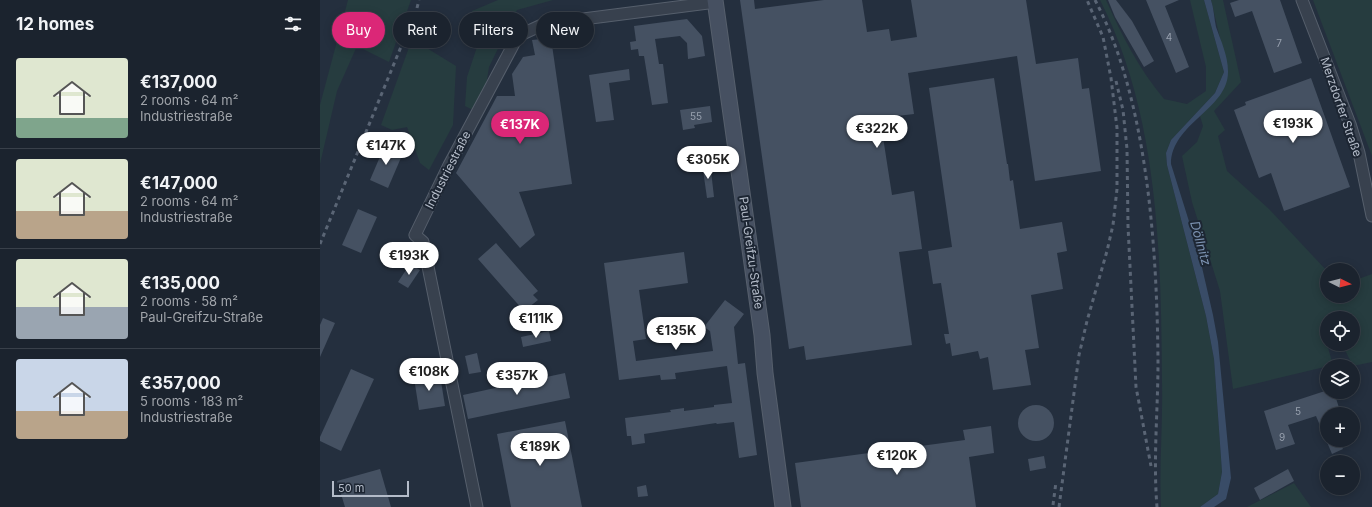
<!DOCTYPE html>
<meta charset="utf-8">
<style>
:root{--surface:#1b232e;--page:#242b36;--text:#f1f3f6;--muted:#a0a4aa;--line:#39404a;--accent:#db2777}
body{margin:0;font-family:Inter,sans-serif;background:var(--page);color:var(--text);height:100vh;display:flex;flex-direction:column;font-size:15px;white-space:nowrap}
*{box-sizing:border-box;margin:0}
p{font-size:13px;color:var(--muted)}
.icon{flex:none;width:22px;height:22px;fill:none;stroke:currentColor;stroke-width:2;stroke-linecap:round;stroke-linejoin:round}
.map{position:relative;flex:1;overflow:hidden}
.panel{display:flex;flex-direction:column;background:var(--surface);width:320px}
.panel>*{flex:none}
.guide{position:absolute;left:12px;top:12px;width:380px;height:36px;display:flex;gap:8px}
.needle{width:26px;rotate:96deg}
.fabs{position:absolute;left:1000px;top:263px;display:grid;gap:8px}
.fabs a{display:grid;place-items:center;width:40px;height:40px;border-radius:50%;background:var(--surface);box-shadow:0 2px 10px #0003,0 0 0 1px var(--line);font-size:20px}
.scale{position:absolute;left:12px;bottom:10px;width:77px;box-sizing:border-box;padding-left:4px;border:2px solid #b4bcc9;border-top:0;font-size:11px;line-height:14px;white-space:nowrap;color:#b4bcc9;-webkit-text-stroke:3px #1d2633;paint-order:stroke}
.price{position:absolute;translate:-50% -34px;padding:0 9px;border-radius:14px;background:#fff;color:#222;font-size:13px;line-height:26px;filter:drop-shadow(0 1px 2px #0008)}
.price::after{content:'';position:absolute;left:50%;top:24px;width:12px;height:9px;margin-left:-6px;background:inherit;clip-path:polygon(0 0,100% 0,50% 100%)}
.price.selected{background:var(--accent);color:#fff}
ul{padding:0;list-style:none}
li{display:flex;align-items:center;gap:12px;height:100px;padding:0 16px}
li+li{border-top:1px solid var(--line)}
li span{display:grid;place-items:center;flex:none;width:112px;height:80px;border-radius:4px;color:#555}
li>.icon{margin-inline-start:auto}
span .icon{width:48px;height:48px;fill:#fffc;stroke-width:1}
li b{font-size:17px}
h2{display:flex;justify-content:space-between;align-items:center;height:48px;padding:0 16px;font-size:17px}
.chip{padding:0 14px;border-radius:18px;background:var(--surface);box-shadow:0 2px 10px #0003,0 0 0 1px var(--line);font-size:14px;line-height:36px}
.chip.selected{background:var(--accent);color:#fff}
main{display:flex;flex:1;min-height:0}
.map>svg:first-child{display:block}
.green{fill:#263c3f}
.water{fill:#394c67}
.building{fill:#455162}
.lines{fill:none;stroke-linecap:round;stroke-linejoin:round}
.minor-casing{stroke:#565f6c;stroke-width:13}
.secondary-casing{stroke:#565f6c;stroke-width:17}
.minor{stroke:#38414e;stroke-width:11}
.secondary{stroke:#465061;stroke-width:15}
.rail{stroke:#5a6575;stroke-width:3;stroke-dasharray:4 4;stroke-linecap:butt}
.labels{text-anchor:middle;stroke-width:4;stroke-linejoin:round;paint-order:stroke}
.number-label{font-size:10px;fill:#98a1af}
.street-label{font-size:12px;fill:#b4bcc9;stroke:#1d2633}
.water-label{font-size:13px;font-style:italic;fill:#7c92b1;stroke:#1d2633}
</style>
<main>
<section class="panel">
<h2>12 homes<svg class="icon" aria-label="filters" viewBox="0 0 24 24"><path d="M4 7h16M4 17h16"/><circle cx="9" cy="7" r="2"/><circle cx="15" cy="17" r="2"/></svg></h2>
<ul>
<li><span style="background:linear-gradient(#dfe7d0 75%,#7fa58c 0)"><svg class="icon" aria-label="home" viewBox="0 0 24 24"><path d="M3 11l9-7 9 7M6 9v11h12V9"/></svg></span><div><b>€137,000</b><p>2 rooms · 64 m²</p><p>Industriestraße</p></div></li>
<li><span style="background:linear-gradient(#dfe7d0 65%,#b9a48a 0)"><svg class="icon" aria-label="home" viewBox="0 0 24 24"><path d="M3 11l9-7 9 7M6 9v11h12V9"/></svg></span><div><b>€147,000</b><p>2 rooms · 64 m²</p><p>Industriestraße</p></div></li>
<li><span style="background:linear-gradient(#dfe7d0 60%,#9aa5b1 0)"><svg class="icon" aria-label="home" viewBox="0 0 24 24"><path d="M3 11l9-7 9 7M6 9v11h12V9"/></svg></span><div><b>€135,000</b><p>2 rooms · 58 m²</p><p>Paul-Greifzu-Straße</p></div></li>
<li><span style="background:linear-gradient(#c9d6e8 65%,#b9a48a 0)"><svg class="icon" aria-label="home" viewBox="0 0 24 24"><path d="M3 11l9-7 9 7M6 9v11h12V9"/></svg></span><div><b>€357,000</b><p>5 rooms · 183 m²</p><p>Industriestraße</p></div></li>
</ul>
</section>
<div class="map">
<svg width="1052" height="507" viewBox="0 0 1052 507">
<rect width="100%" height="100%" fill="#242f3e"/>
<g class="green">
<polygon points="28,0 91,0 69,62 37,46 17,91 0,164 0,105"/>
<polygon points="178,0 233,0 197,10 169,67 166,86 153,110 145,106 147,77 159,41 154,31 152,11"/>
<path d="M 780,0 L 786,0 C 802,36 819,69 844,99 L 867,104 L 886,91 L 886,67 L 870,0 L 884,0 L 904,72 L 895,93 L 851,140 L 846,153 L 847,165 L 886,316 L 894,359 L 902,472 L 898,494 L 880,507 L 841,507 C 839,466 843,424 842,383 C 841,255 839,116 780,0 Z"/>
<polygon points="891,0 903,0 921,82 894,111 905,130 898,136 907,171 949,209 1007,271 1007,296 1033,296 1033,281 1052,274 1052,362 1033,366 1022,344 1033,344 1033,318 1007,318 1007,344 1013,365 913,389 900,291 872,202 862,156 877,142 883,126 880,116 898,97 905,84 908,72"/>
<polygon points="993,0 1052,0 1052,156"/>
<polygon points="92,39 136,66 133,125 109,170 100,163 87,127 72,130 61,125"/>
<polygon points="974,483 991,507 927,507"/>
</g>
<path class="water" d="M 884,0 L 891,0 C 894,9 894,18 896,27 C 901,41 908,56 908,71 C 909,109 851,123 851,164 L 878,250 L 893,315 L 898,342 L 911,478 L 906,499 L 894,507 L 880,507 L 898,494 L 902,472 L 894,359 L 886,316 L 847,165 L 846,153 L 851,140 L 895,93 L 904,72 Z"/>
<g class="building">
<polygon points="420,0 434,0 435,9 504,0 542,0 547,32 569,29 571,41 597,37 591,0 706,0 716,64 758,58 762,89 769,88 781,171 715,181 697,56 588,73 594,114 560,118 572,195 594,191 602,249 579,252 592,345 486,360 484,346 469,349"/>
<polygon points="788,0 796,0 812,21 834,61 824,67 795,17"/>
<polygon points="826,0 859,0 845,6 869,67 856,73"/>
<polygon points="919,0 960,0 982,63 954,73 932,11 915,17 910,3"/>
<polygon points="367,19 382,36 385,56 368,59 367,43 360,36 335,39 339,64 343,64 348,103 332,105 324,56 319,56 318,49 311,50 310,42 316,41 314,26"/>
<polygon points="231,38 252,184 199,192 215,235 200,248 136,173 177,96 195,96 192,74 203,57 215,55 212,40"/>
<polygon points="309,69 310,80 289,83 294,120 276,122 269,75"/>
<polygon points="674,78 687,164 688,164 690,181 693,180 700,229 742,222 747,251 737,253 743,289 711,295 719,348 705,350 711,385 673,390 668,357 660,359 658,351 632,356 630,343 626,344 624,334 629,334 621,283 613,284 608,251 632,247 609,88"/>
<polygon points="991,78 1030,187 964,211 951,173 939,178 914,110 926,105 925,102"/>
<polygon points="390,106 392,122 374,125 375,128 363,130 360,110"/>
<polygon points="65,145 83,153 68,188 50,180"/>
<polygon points="390,162 394,197 387,198 382,163"/>
<polygon points="38,209 57,217 41,253 22,245"/>
<polygon points="176,243 218,291 213,295 218,300 204,311 158,259"/>
<polygon points="364,252 368,283 319,290 326,339 313,341 316,361 393,351 390,331 384,327 405,300 424,314 414,327 418,364 425,363 437,455 419,458 414,422 397,424 396,423 324,434 325,443 312,445 311,436 307,436 305,418 351,412 350,410 364,408 364,411 394,407 394,405 412,403 407,366 355,373 356,379 341,380 340,375 299,380 284,263"/>
<polygon points="90,264 100,270 88,288 78,282"/>
<polygon points="3,318 15,323 0,357 0,325"/>
<polygon points="229,331 231,341 203,347 201,337"/>
<polygon points="157,353 161,372 149,374 145,356"/>
<polygon points="31,369 54,379 21,451 0,441 0,437"/>
<polygon points="245,373 250,398 148,419 143,395"/>
<polygon points="120,375 125,406 99,410 94,378"/>
<polygon points="1005,391 1014,392 1021,414 1007,414 1007,440 1019,440 1023,449 1012,454 996,416 968,425 975,444 956,450 944,411"/>
<circle cx="716" cy="423" r="18"/>
<polygon points="245,421 262,507 191,507 177,434"/>
<polygon points="671,426 674,453 649,457 656,507 481,507 475,463 645,440 643,430"/>
<polygon points="724,456 726,468 710,471 708,459"/>
<polygon points="60,469 71,507 25,507 17,481"/>
<polygon points="968,469 974,481 940,500 934,488"/>
<polygon points="326,485 328,496 318,497 317,487"/>
</g>
<g class="lines">
<defs>
<g id="minor">
<polyline points="982,0 1030,124 1039,153 1052,216"/>
<polyline points="157,507 103,242 95,235 129,165 198,36 224,24 396,2"/>
</g>
<polyline id="secondary" points="395,0 442,335 445,373 463,507"/>
</defs>
<use href="#minor" class="minor-casing"/>
<use href="#secondary" class="secondary-casing"/>
<use href="#minor" class="minor"/>
<use href="#secondary" class="secondary"/>
<g class="rail">
<path d="M 775,0 C 828,100 837,250 838,362 C 838,410 833,459 837,507"/>
<polyline points="97,8 99,0"/>
<polyline points="796,81 803,110 807,149 808,226 816,387 831,466"/>
<polyline points="0,244 85,37"/>
<polyline points="733,505 736,482"/>
<polyline points="739,507 759,355 767,321 787,251 793,225 797,189 797,128 791,78 783,37 767,0"/>
</g>
</g>
<g class="labels">
<g class="number-label">
<text x="849" y="41">4</text>
<text x="959" y="47">7</text>
<text x="376" y="120">55</text>
<text x="978" y="415">5</text>
<text x="962" y="441">9</text>
</g>
<g class="street-label">
<text transform="translate(1021 107) rotate(71)" y="4">Merzdorfer Straße</text>
<text transform="translate(128 170) rotate(-63)" y="4">Industriestraße</text>
<text transform="translate(431 253) rotate(82)" y="4">Paul-Greifzu-Straße</text>
</g>
<g class="water-label">
<text transform="translate(881 243) rotate(74)" y="5">Döllnitz</text>
</g>
</g>
</svg>
<div class="fabs">
<a><svg class="needle" viewBox="-14 -14 28 28"><path d="M0-13l5 13h-10z" fill="#e53935"/><path d="M0 13l5-13h-10z" fill="#a0a4aa"/></svg></a>
<a><svg class="icon" aria-label="locate" viewBox="0 0 24 24"><circle cx="12" cy="12" r="6"/><path d="M12 2v4M12 18v4M2 12h4M18 12h4"/></svg></a>
<a><svg class="icon" aria-label="layers" viewBox="0 0 24 24"><path d="M12 4l9 5-9 5-9-5zM3 14l9 5 9-5"/></svg></a>
<a>+</a>
<a>−</a>
</div>
<div class="scale">50 m</div>
<b class="price" style="left:973px;top:144px">€193K</b>
<b class="price selected" style="left:200px;top:145px">€137K</b>
<b class="price" style="left:557px;top:149px">€322K</b>
<b class="price" style="left:66px;top:166px">€147K</b>
<b class="price" style="left:388px;top:180px">€305K</b>
<b class="price" style="left:89px;top:276px">€193K</b>
<b class="price" style="left:216px;top:339px">€111K</b>
<b class="price" style="left:356px;top:351px">€135K</b>
<b class="price" style="left:109px;top:392px">€108K</b>
<b class="price" style="left:197px;top:396px">€357K</b>
<b class="price" style="left:220px;top:467px">€189K</b>
<b class="price" style="left:577px;top:476px">€120K</b>
<div class="guide">
<a class="chip selected">Buy</a>
<a class="chip">Rent</a>
<a class="chip">Filters</a>
<a class="chip">New</a>
</div>
</div>
</main>
